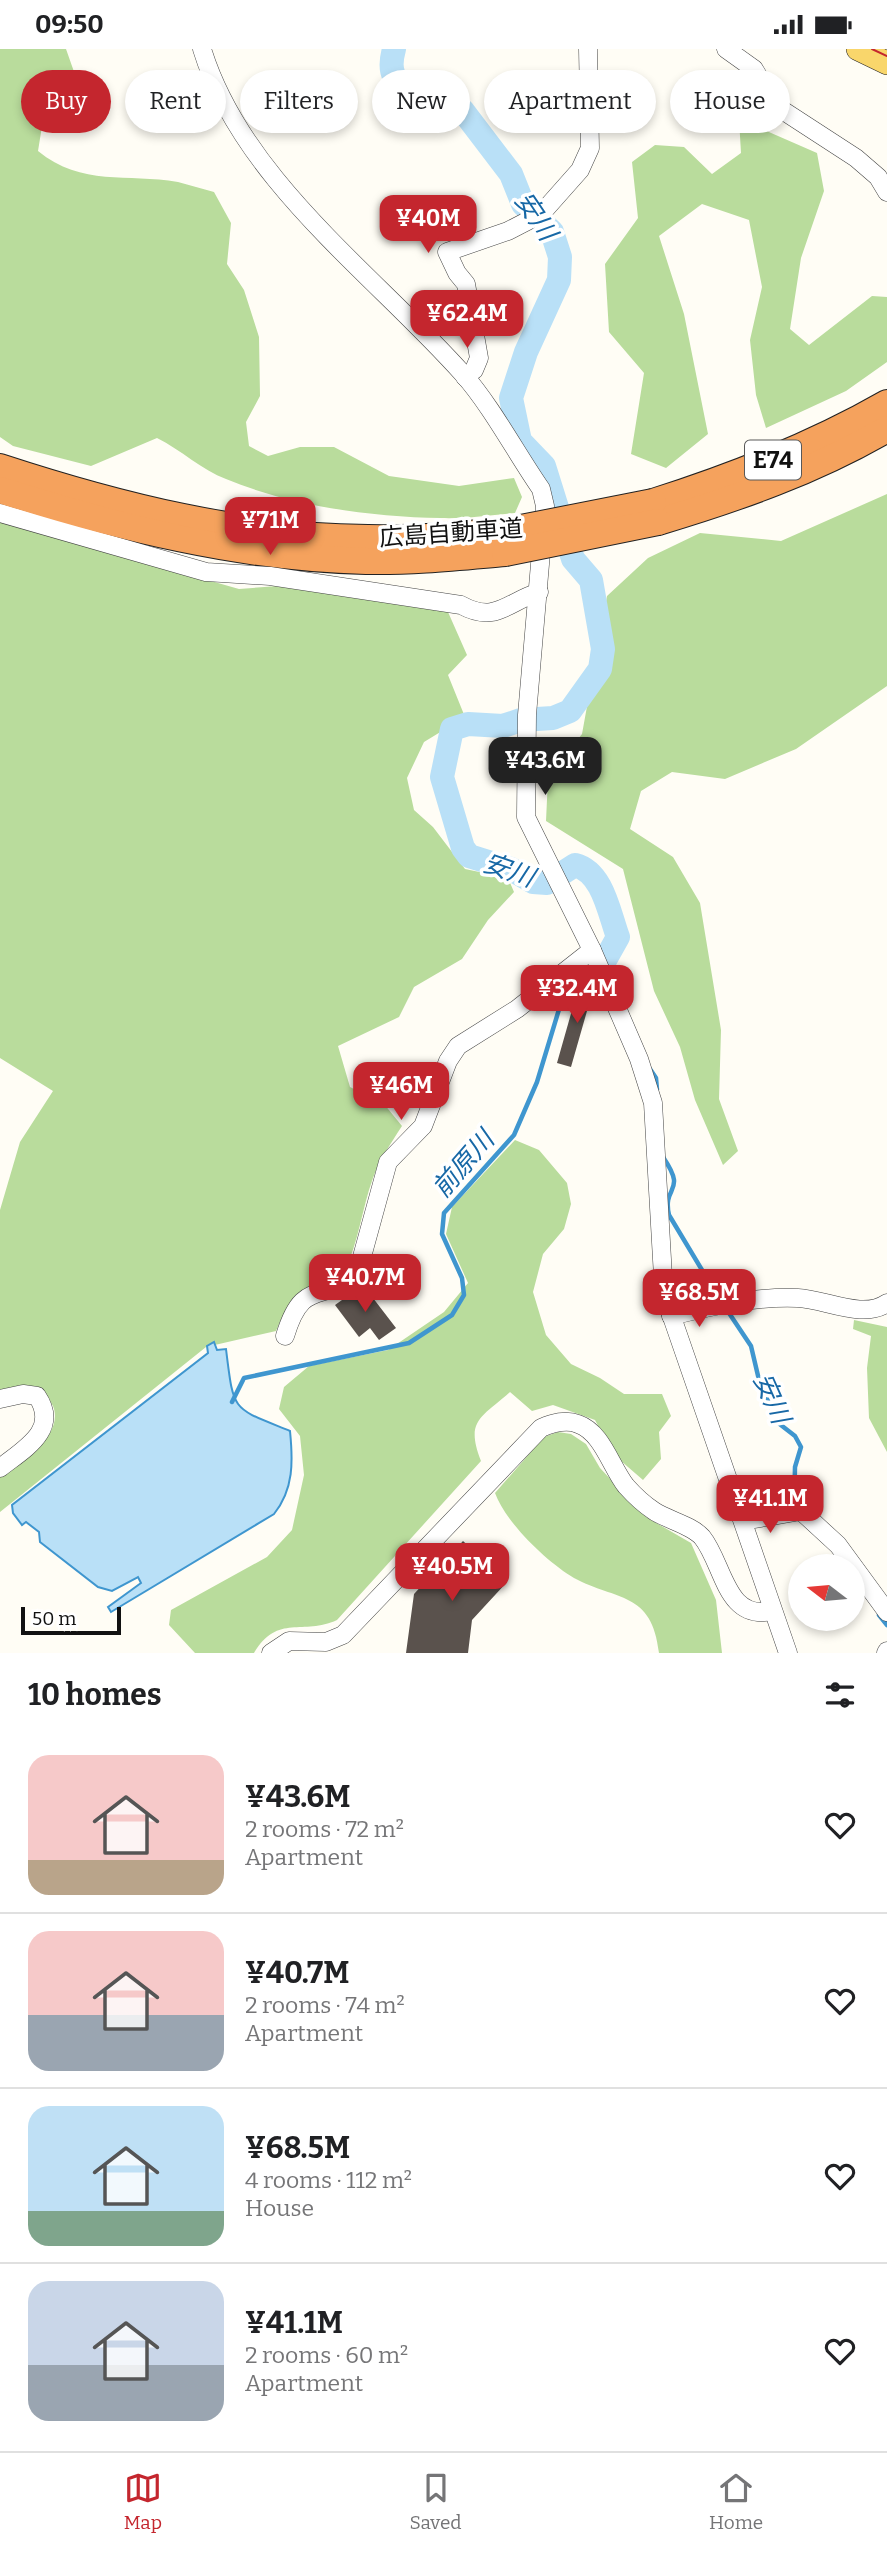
<!DOCTYPE html>
<meta charset="utf-8">
<style>
:root{--surface:#fff;--page:#f6f6f6;--text:#202124;--muted:#757577;--line:#e0e0e0;--accent:#c4262e}
body{margin:0;font-family:Bitter,"Noto Sans JP",serif;background:var(--page);color:var(--text);height:100vh;display:flex;flex-direction:column;font-size:26px;white-space:nowrap}
*{box-sizing:border-box;margin:0}
p{font-size:23px;color:var(--muted)}
.icon{flex:none;width:38px;height:38px;fill:none;stroke:currentColor;stroke-width:2;stroke-linecap:round;stroke-linejoin:round}
.map{position:relative;height:1604px;overflow:hidden}
.sheet{display:flex;flex-direction:column;background:var(--surface);flex:1}
.sheet>*{flex:none}
.hud{position:absolute;left:21px;top:21px;width:845px;height:63px;display:flex;gap:14px}
.needle{width:46px;rotate:286deg}
.fabs{position:absolute;left:788px;top:1505px;display:grid;gap:14px}
.fabs a{display:grid;place-items:center;width:77px;height:77px;border-radius:50%;background:var(--surface);box-shadow:0 4px 10px #0003;font-size:35px}
.scale{position:absolute;left:21px;bottom:18px;width:100px;box-sizing:border-box;padding-left:7px;border:4px solid #111;border-top:0;font-size:19px;line-height:24px;white-space:nowrap;color:#111;-webkit-text-stroke:5px #fff;paint-order:stroke}
.price{position:absolute;translate:-50% -60px;padding:0 16px;border-radius:14px;background:var(--accent);color:#fff;font-size:23px;line-height:46px;filter:drop-shadow(0 2px 4px #0008)}
.price::after{content:'';position:absolute;left:50%;top:42px;width:21px;height:16px;margin-left:-10px;background:inherit;clip-path:polygon(0 0,100% 0,50% 100%)}
.price.current{background:#222;color:#fff}
ul{padding:0;list-style:none}
li{display:flex;align-items:center;gap:21px;height:175px;padding:0 28px}
li+li{border-top:2px solid var(--line)}
li span{display:grid;place-items:center;flex:none;width:196px;height:140px;border-radius:21px;color:#555}
li>.icon{margin-inline-start:auto}
span .icon{width:84px;height:84px;fill:#fffc;stroke-width:1}
li b{font-size:30px}
h2{display:flex;justify-content:space-between;align-items:center;height:84px;padding:0 28px;font-size:30px}
.chip{padding:0 24px;border-radius:32px;background:var(--surface);box-shadow:0 4px 10px #0003;font-size:24px;line-height:63px}
.chip.current{background:var(--accent);color:#fff}
.status{display:flex;justify-content:space-between;align-items:center;height:49px;padding:0 35px;background:var(--surface);direction:ltr}
.status svg{height:19px;fill:currentColor}
.tabs{display:flex;justify-content:space-around;align-items:center;height:98px;border-top:2px solid var(--line);background:var(--surface);font-size:19px;color:var(--muted)}
.tabs a{display:grid;justify-items:center;gap:4px}
.tabs .current{color:var(--accent)}
.map>svg:first-child{display:block}
.forest{fill:#b9dc9c}
.water{fill:#b9e0f7;stroke:#3f96cf;stroke-width:2}
.lines{fill:none;stroke-linecap:round;stroke-linejoin:round}
.stream{stroke:#3f96cf;stroke-width:4.5}
.river{stroke:#b9e0f7;stroke-width:24}
.building{fill:#5a524d}
.minor-casing{stroke:#444;stroke-width:19}
.major-casing{stroke:#222;stroke-width:24}
.highway-casing{stroke:#222;stroke-width:28}
.minor{stroke:#fff;stroke-width:18}
.major{stroke:#f9d66b;stroke-width:23}
.highway{stroke:#f5a25d;stroke-width:26}
.tram{stroke:#c4262e;stroke-width:2}
.highway-bridge-casing{stroke:#222;stroke-width:28;stroke-linecap:butt}
.highway-bridge{stroke:#f5a25d;stroke-width:26}
.labels{text-anchor:middle;stroke-width:7;stroke-linejoin:round;paint-order:stroke}
.shield{fill:#fff;stroke:#585858;stroke-width:2}
.shield-label{font-size:23px;font-weight:bold;fill:#111}
.street-label{font-size:24px;fill:#111;stroke:#fff}
.water-label{font-size:26px;font-style:italic;fill:#1768a6;stroke:#fff}
</style>
<div class="status"><b>09:50</b><svg viewBox="0 0 49 12"><path d="M0 12V9h3v3zM5 12V6h3v6zM10 12V3h3v9zM15 12V0h3v12zM26 1h20v11H26zM47 4h2v5h-2z"/></svg></div>
<div class="map">
<svg width="887" height="1604" viewBox="0 0 887 1604">
<rect width="100%" height="100%" fill="#fffdf5"/>
<g class="forest">
<path d="M 0,0 L 66,0 L 79,37 L 80,59 L 43,71 L 38,102 C 82,138 127,124 178,133 C 190,136 202,140 214,143 L 231,174 L 227,215 L 244,241 L 259,288 L 260,347 L 246,373 L 249,397 L 268,407 L 300,398 L 334,398 L 389,427 L 459,437 L 514,429 L 522,448 L 515,464 C 491,466 465,470 441,469 C 371,468 291,457 226,430 C 202,421 181,401 157,389 L 91,417 L 13,397 L 0,388 Z"/>
<polygon points="739,70 817,104 824,142 801,209 790,280 809,296 872,247 887,248 887,313 846,342 766,379 756,346 750,291 762,238 749,171 702,155 659,187 684,265 708,385 666,419 631,405 644,324 609,283 605,215 638,169 632,113 655,96 684,98 712,125 741,104"/>
<polygon points="887,445 887,637 796,700 725,730 672,723 641,742 630,780 673,808 700,854 721,981 719,1050 738,1102 723,1116 695,1051 680,998 654,942 623,820 546,772 548,729 582,685 607,547 648,509 700,484 781,492"/>
<path d="M 0,472 L 239,540 L 278,537 L 448,563 L 467,606 L 448,626 L 465,668 L 424,693 L 407,729 L 414,761 L 433,778 L 465,820 L 508,829 L 514,843 L 488,871 L 462,910 L 414,938 L 399,968 L 338,997 L 350,1038 L 384,1055 L 402,1077 C 391,1094 380,1110 373,1129 C 361,1162 359,1195 342,1227 C 303,1241 293,1243 276,1282 L 206,1298 L 0,1463 L 0,1428 C 19,1413 65,1387 53,1357 C 50,1351 44,1345 41,1339 L 21,1336 L 0,1342 L 0,1161 L 20,1093 L 53,1042 L 0,1009 Z"/>
<path d="M 515,1091 L 539,1101 L 567,1134 L 571,1155 L 564,1180 L 543,1205 L 533,1243 L 546,1286 L 571,1315 L 600,1329 L 624,1345 L 662,1345 L 671,1367 L 659,1383 L 661,1410 L 643,1431 L 613,1405 L 595,1371 L 553,1356 L 532,1362 L 510,1343 C 481,1369 465,1371 481,1412 L 337,1571 C 303,1587 278,1564 254,1604 L 195,1604 L 169,1576 L 171,1561 L 267,1508 L 292,1481 L 304,1426 L 300,1387 L 279,1360 L 284,1338 L 309,1317 L 388,1301 L 444,1263 L 468,1234 L 446,1185 L 452,1158 Z"/>
<polygon points="854,1271 887,1278 887,1403 869,1369 867,1319 871,1287 853,1280"/>
<path d="M 558,1383 L 571,1385 L 586,1395 L 600,1419 L 646,1468 L 691,1494 L 716,1551 L 722,1604 L 659,1604 C 652,1542 617,1552 574,1529 C 547,1513 506,1474 495,1444 L 544,1388 Z"/>
</g>
<path class="water" d="M 214,1293 L 217,1301 L 226,1300 C 234,1364 231,1358 290,1382 C 293,1412 294,1440 274,1465 L 111,1563 L 108,1558 L 141,1534 L 138,1528 L 112,1542 L 98,1538 L 40,1493 L 39,1483 L 26,1473 L 22,1476 L 13,1464 L 12,1456 L 208,1304 L 207,1297 Z"/>
<g class="lines">
<g class="stream">
<polyline points="650,1020 656,1029 657,1041"/>
<path d="M 663,1108 C 688,1145 662,1135 669,1166 L 720,1251"/>
<polyline points="727,1261 751,1297 759,1331 777,1373 795,1387 801,1398 795,1418 794,1460"/>
<polyline points="232,1353 244,1329 409,1294 452,1266 464,1246 462,1229 442,1185 444,1164 514,1086 537,1033 567,934 592,920"/>
<polyline points="879,1566 887,1576"/>
</g>
<path class="river" d="M 394,0 C 383,40 411,40 442,41 L 463,62 L 511,125 L 523,155 L 552,183 L 560,208 L 559,231 L 526,303 L 511,349 L 520,392 L 544,417 L 573,510 L 591,531 L 603,600 L 600,620 L 570,662 L 553,669 L 521,671 L 503,677 L 468,675 L 452,680 L 442,728 L 463,799 L 469,807 L 511,820 L 533,833 L 547,834 L 575,816 C 603,823 609,864 618,888 L 604,913"/>
</g>
<g class="building">
<polygon points="594,935 601,950 587,962 571,1018 557,1014 574,954"/>
<polygon points="363,1236 396,1279 379,1291 370,1279 359,1288 335,1256"/>
<polygon points="463,1492 507,1533 472,1571 468,1604 406,1604 414,1545"/>
</g>
<g class="lines">
<defs>
<g id="minor">
<path d="M 202,0 C 242,131 375,226 463,325 C 492,358 516,404 541,440 L 545,457 L 527,666 L 526,768 L 592,901 L 639,1010 L 653,1054 L 664,1245 L 788,1604"/>
<polyline points="726,0 754,20 776,57 856,109 878,128 887,143"/>
<polyline points="465,328 474,321 479,309 466,235 457,224 447,203 508,182 541,165 580,121 590,99 588,0"/>
<path d="M 0,464 L 206,523 L 270,527 L 461,556 C 496,575 507,553 539,543"/>
<path d="M 671,1267 C 713,1257 755,1247 798,1249 C 825,1250 863,1271 887,1254"/>
<path d="M 285,1287 C 303,1228 321,1255 357,1226 L 388,1113 L 423,1077 L 448,1012 L 458,997 L 517,960 L 592,901"/>
<path d="M 0,1350 L 23,1345 L 37,1347 C 60,1381 24,1400 0,1419"/>
<polyline points="743,1472 801,1462 838,1496 887,1563"/>
<path d="M 271,1604 L 289,1592 L 326,1593 L 343,1586 L 541,1379 C 553,1374 566,1370 578,1375 C 602,1383 611,1418 626,1437 C 634,1446 645,1456 654,1462 C 668,1471 691,1476 702,1488 C 724,1515 725,1572 772,1562"/>
<polyline points="886,1604 887,1602"/>
</g>
<polyline id="major" points="858,0 887,14"/>
<g id="highway">
<path d="M 0,418 C 119,457 243,488 368,489 C 414,490 460,486 506,482"/>
<path d="M 0,441 C 120,479 240,509 366,512 C 413,513 459,508 505,504"/>
<path d="M 653,453 C 735,427 812,397 887,354"/>
<path d="M 658,473 C 738,449 815,422 887,380"/>
</g>
</defs>
<use href="#minor" class="minor-casing"/>
<use href="#major" class="major-casing"/>
<use href="#highway" class="highway-casing"/>
<use href="#minor" class="minor"/>
<use href="#major" class="major"/>
<use href="#highway" class="highway"/>
<polyline class="tram" points="872,0 887,7"/>
<defs>
<g id="highway-bridge">
<polyline points="506,482 653,453"/>
<polyline points="505,504 658,473"/>
</g>
</defs>
<use href="#highway-bridge" class="highway-bridge-casing"/>
<use href="#highway-bridge" class="highway-bridge"/>
</g>
<g class="labels">
<rect class="shield" x="745" y="391.5" width="56" height="39" rx="5"/>
<g class="shield-label">
<text x="773" y="419">E74</text>
</g>
<g class="street-label">
<text transform="translate(451 484) rotate(-4)" y="8">広島自動車道</text>
</g>
<g class="water-label">
<text transform="translate(536 167) rotate(56)" y="9">安川</text>
<text transform="translate(509 821) rotate(19)" y="9">安川</text>
<text transform="translate(463 1115) rotate(-49)" y="9">前原川</text>
<text transform="translate(772 1349) rotate(66)" y="9">安川</text>
</g>
</g>
</svg>
<div class="fabs">
<a><svg class="needle" viewBox="-14 -14 28 28"><path d="M0-13l5 13h-10z" fill="#e53935"/><path d="M0 13l5-13h-10z" fill="#757577"/></svg></a>
</div>
<div class="scale">50 m</div>
<b class="price" style="left:428px;top:206px">¥40M</b>
<b class="price" style="left:467px;top:301px">¥62.4M</b>
<b class="price" style="left:270px;top:508px">¥71M</b>
<b class="price current" style="left:545px;top:748px">¥43.6M</b>
<b class="price" style="left:577px;top:976px">¥32.4M</b>
<b class="price" style="left:401px;top:1073px">¥46M</b>
<b class="price" style="left:365px;top:1265px">¥40.7M</b>
<b class="price" style="left:699px;top:1280px">¥68.5M</b>
<b class="price" style="left:770px;top:1486px">¥41.1M</b>
<b class="price" style="left:452px;top:1554px">¥40.5M</b>
<div class="hud">
<a class="chip current">Buy</a>
<a class="chip">Rent</a>
<a class="chip">Filters</a>
<a class="chip">New</a>
<a class="chip">Apartment</a>
<a class="chip">House</a>
</div>
</div>
<section class="sheet">
<h2>10 homes<svg class="icon" aria-label="filters" viewBox="0 0 24 24"><path d="M4 7h16M4 17h16"/><circle cx="9" cy="7" r="2"/><circle cx="15" cy="17" r="2"/></svg></h2>
<ul>
<li><span style="background:linear-gradient(#f6c9c9 75%,#b9a48a 0)"><svg class="icon" aria-label="home" viewBox="0 0 24 24"><path d="M3 11l9-7 9 7M6 9v11h12V9"/></svg></span><div><b>¥43.6M</b><p>2 rooms · 72 m²</p><p>Apartment</p></div><svg class="icon" aria-label="heart" viewBox="0 0 24 24"><path d="M12 20l-8-8c-3-5 5-10 8-4 3-6 11-1 8 4z"/></svg></li>
<li><span style="background:linear-gradient(#f6c9c9 60%,#9aa5b1 0)"><svg class="icon" aria-label="home" viewBox="0 0 24 24"><path d="M3 11l9-7 9 7M6 9v11h12V9"/></svg></span><div><b>¥40.7M</b><p>2 rooms · 74 m²</p><p>Apartment</p></div><svg class="icon" aria-label="heart" viewBox="0 0 24 24"><path d="M12 20l-8-8c-3-5 5-10 8-4 3-6 11-1 8 4z"/></svg></li>
<li><span style="background:linear-gradient(#bfe0f5 75%,#7fa58c 0)"><svg class="icon" aria-label="home" viewBox="0 0 24 24"><path d="M3 11l9-7 9 7M6 9v11h12V9"/></svg></span><div><b>¥68.5M</b><p>4 rooms · 112 m²</p><p>House</p></div><svg class="icon" aria-label="heart" viewBox="0 0 24 24"><path d="M12 20l-8-8c-3-5 5-10 8-4 3-6 11-1 8 4z"/></svg></li>
<li><span style="background:linear-gradient(#c9d6e8 60%,#9aa5b1 0)"><svg class="icon" aria-label="home" viewBox="0 0 24 24"><path d="M3 11l9-7 9 7M6 9v11h12V9"/></svg></span><div><b>¥41.1M</b><p>2 rooms · 60 m²</p><p>Apartment</p></div><svg class="icon" aria-label="heart" viewBox="0 0 24 24"><path d="M12 20l-8-8c-3-5 5-10 8-4 3-6 11-1 8 4z"/></svg></li>
</ul>
</section>
<nav class="tabs">
<a class="current"><svg class="icon" aria-label="map" viewBox="0 0 24 24"><path d="M3 6l6-2 6 2 6-2v14l-6 2-6-2-6 2zM9 4v14M15 6v14"/></svg>Map</a>
<a><svg class="icon" aria-label="saved" viewBox="0 0 24 24"><path d="M7 4h10v16l-5-4-5 4z"/></svg>Saved</a>
<a><svg class="icon" aria-label="home" viewBox="0 0 24 24"><path d="M3 11l9-7 9 7M6 9v11h12V9"/></svg>Home</a>
</nav>
